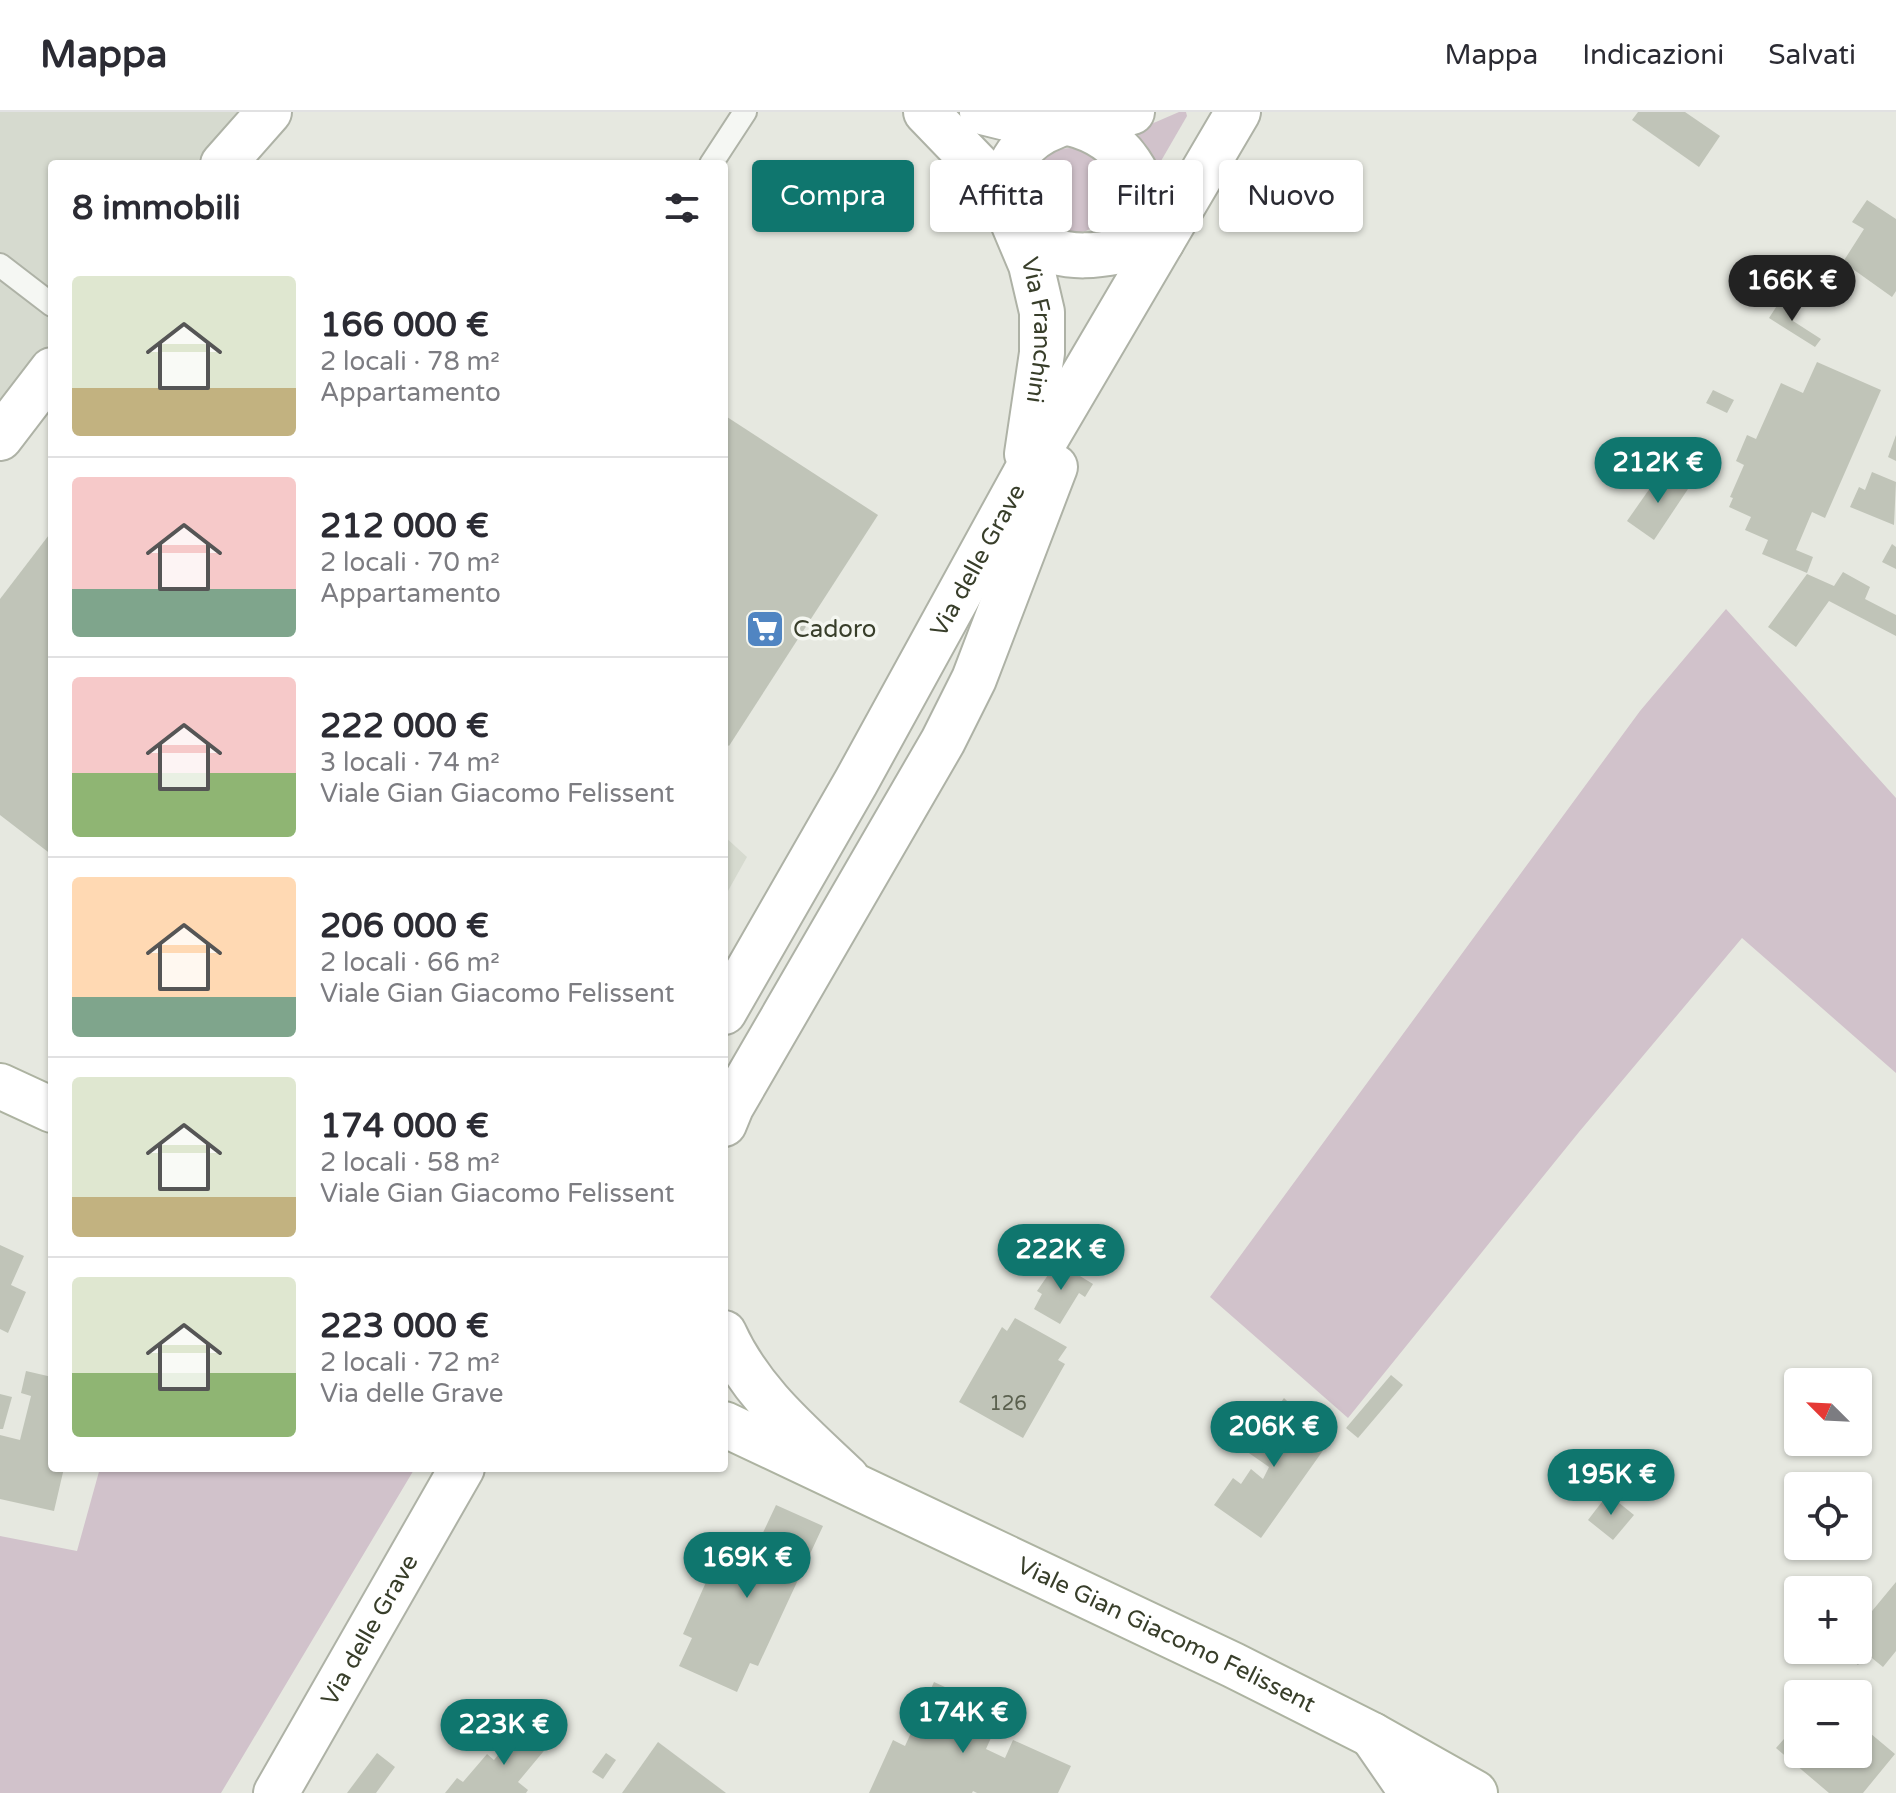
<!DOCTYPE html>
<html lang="it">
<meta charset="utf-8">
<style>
:root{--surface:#fff;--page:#f2f2f3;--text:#2b2b33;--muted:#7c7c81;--line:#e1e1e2;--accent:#0f766e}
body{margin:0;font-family:"Varela Round",sans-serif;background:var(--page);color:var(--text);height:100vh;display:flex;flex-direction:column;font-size:30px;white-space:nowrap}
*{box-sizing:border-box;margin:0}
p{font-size:26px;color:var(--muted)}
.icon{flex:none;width:44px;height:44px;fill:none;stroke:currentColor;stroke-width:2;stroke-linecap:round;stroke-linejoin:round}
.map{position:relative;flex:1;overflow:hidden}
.sheet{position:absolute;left:48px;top:48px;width:680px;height:1312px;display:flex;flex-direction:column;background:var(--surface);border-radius:8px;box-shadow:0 2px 6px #0004}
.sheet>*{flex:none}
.hud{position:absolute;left:752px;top:48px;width:760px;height:72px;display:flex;gap:16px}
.needle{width:52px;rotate:294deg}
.controls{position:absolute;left:1784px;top:1256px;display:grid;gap:16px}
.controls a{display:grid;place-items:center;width:88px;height:88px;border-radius:8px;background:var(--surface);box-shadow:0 2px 6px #0004;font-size:40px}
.price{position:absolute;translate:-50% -68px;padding:0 18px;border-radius:28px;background:var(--accent);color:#fff;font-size:26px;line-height:52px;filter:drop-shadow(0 2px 4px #0008)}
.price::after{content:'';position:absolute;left:50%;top:48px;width:24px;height:18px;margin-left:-12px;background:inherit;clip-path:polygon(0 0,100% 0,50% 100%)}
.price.selected{background:#222;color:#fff}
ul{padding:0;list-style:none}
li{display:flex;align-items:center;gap:24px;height:200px;padding:0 24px}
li+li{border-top:2px solid var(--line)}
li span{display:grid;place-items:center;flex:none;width:224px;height:160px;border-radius:8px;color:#555}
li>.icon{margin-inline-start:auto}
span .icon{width:96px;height:96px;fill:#fffc;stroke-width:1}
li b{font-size:34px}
h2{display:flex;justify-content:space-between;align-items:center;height:96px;padding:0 24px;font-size:34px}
.chip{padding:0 28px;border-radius:8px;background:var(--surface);box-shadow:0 2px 6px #0004;font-size:28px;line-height:72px}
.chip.selected{background:var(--accent);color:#fff}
header{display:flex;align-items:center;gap:48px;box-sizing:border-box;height:112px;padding:0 40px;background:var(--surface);border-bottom:2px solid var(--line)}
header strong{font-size:38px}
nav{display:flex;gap:44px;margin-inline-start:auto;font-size:28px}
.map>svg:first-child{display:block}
.built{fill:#d6dacf}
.green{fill:#d1c2cb}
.building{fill:#c0c4b8}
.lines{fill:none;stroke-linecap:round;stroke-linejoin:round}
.service-casing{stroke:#aeb2a6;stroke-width:26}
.secondary-casing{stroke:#aeb2a6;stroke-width:48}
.primary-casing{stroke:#adb3a1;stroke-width:48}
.service{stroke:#f5f7f3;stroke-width:22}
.secondary{stroke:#fff;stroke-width:44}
.primary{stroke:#fff;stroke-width:44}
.labels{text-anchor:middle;stroke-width:7;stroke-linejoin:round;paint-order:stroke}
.number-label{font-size:20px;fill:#5a604e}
.street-label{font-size:24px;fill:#383e2a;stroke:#f4f6f0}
.poi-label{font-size:24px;fill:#383e2a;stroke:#f4f6f0;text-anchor:start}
</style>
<header>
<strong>Mappa</strong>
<nav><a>Mappa</a><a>Indicazioni</a><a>Salvati</a></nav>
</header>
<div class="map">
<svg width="1896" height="1681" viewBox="0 0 1896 1681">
<rect width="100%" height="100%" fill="#e6e8e0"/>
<g class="built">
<polygon points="0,0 237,0 195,52 52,52 52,228 0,292"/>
<polygon points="724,724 747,745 724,786"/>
</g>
<g class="green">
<polygon points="1179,0 1186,0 1187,4 1161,49 1155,49 1138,24 1142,16"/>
<circle cx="1070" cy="79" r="43"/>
<polygon points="1726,497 1896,686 1896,961 1742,826 1579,1020 1348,1306 1210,1185 1640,599"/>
<polygon points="100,1356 415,1356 221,1681 0,1681 0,1424 77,1439"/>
</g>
<g class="building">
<polygon points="1638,0 1685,0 1720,24 1699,55 1632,8"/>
<polygon points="1867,88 1896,107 1896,179 1892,185 1843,150 1864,117 1852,110"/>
<polygon points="1780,189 1798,200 1793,209 1821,227 1815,235 1769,206"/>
<polygon points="1817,250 1881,278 1825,406 1812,400 1796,438 1813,445 1807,461 1762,442 1768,428 1745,418 1751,405 1729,395 1733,386 1730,385 1744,353 1736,349 1747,323 1756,327 1781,271 1803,281"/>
<polygon points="1713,278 1734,288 1727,301 1706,291"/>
<polygon points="724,303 878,403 729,634 724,630"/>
<polygon points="1896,323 1896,349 1888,345"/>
<polygon points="1662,359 1688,377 1654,428 1627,409"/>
<polygon points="1872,360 1896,370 1894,413 1850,395 1859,375 1865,378"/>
<polygon points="52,419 52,743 0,703 0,487"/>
<polygon points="1892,432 1896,435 1896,457 1882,450"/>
<polygon points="1843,460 1870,475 1865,487 1896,503 1896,524 1829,489 1796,535 1768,515 1807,462 1834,474"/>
<polygon points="0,1133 24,1144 11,1173 26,1180 8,1221 0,1217"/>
<polygon points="1057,1150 1093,1172 1085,1185 1079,1181 1060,1212 1034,1197 1042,1182 1037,1179"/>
<polygon points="1015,1206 1067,1235 1058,1248 1065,1252 1023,1326 959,1290 1002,1215 1007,1219"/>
<polygon points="26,1259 52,1265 52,1356 64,1356 54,1399 0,1387 0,1323 20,1328 31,1284 21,1281"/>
<polygon points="1391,1263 1403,1273 1358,1326 1346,1316"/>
<polygon points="0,1282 12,1285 3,1317 0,1317"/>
<polygon points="1284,1286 1329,1330 1261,1426 1214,1393 1233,1366 1241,1372 1251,1357 1263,1367 1269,1355 1246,1339"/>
<polygon points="1608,1382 1634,1403 1613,1428 1588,1408"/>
<polygon points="776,1393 823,1414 758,1554 750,1551 737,1580 679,1554 692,1526 683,1522 722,1434 751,1446"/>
<polygon points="1896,1470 1896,1539 1883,1555 1867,1542 1858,1553 1840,1538 1858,1538 1858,1516"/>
<polygon points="934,1570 1002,1601 986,1637 1005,1646 1013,1628 1071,1654 1058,1681 977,1681 973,1679 972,1681 869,1681 893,1628 905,1634"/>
<polygon points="1798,1611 1798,1642 1858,1642 1858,1611 1895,1642 1863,1681 1829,1681 1776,1636"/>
<polygon points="523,1613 548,1634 518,1670 528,1678 526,1681 445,1681 457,1666 463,1670 487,1642 494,1648"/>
<polygon points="658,1630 726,1681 622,1681"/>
<polygon points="377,1641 395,1655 376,1681 347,1681"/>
<polygon points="606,1641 616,1648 603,1667 592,1660"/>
</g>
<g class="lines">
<defs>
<g id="service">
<polyline points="711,52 745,0"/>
<polyline points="0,153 52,193"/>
</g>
<g id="secondary">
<path id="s1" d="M 926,0 L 978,54 L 1004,89 L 1031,153 L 1042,200 L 1042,241 L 1027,342"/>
<path d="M 982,0 C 1032,14 1082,17 1132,0"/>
<path d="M 1073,12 C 1134,28 1144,77 1162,129"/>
<polyline points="223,52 269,0"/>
<path d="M 1004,89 C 1003,53 1023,26 1056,14"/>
<path d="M 1019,123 C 1066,156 1110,142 1162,129"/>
<polyline points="0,326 52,258"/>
<path id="s2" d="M 724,900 L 856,670 L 1024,364 L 1238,0"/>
<polyline points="724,1012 731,995 943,629 974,567 1055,355"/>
<path d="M 724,1221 C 751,1281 800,1321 847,1366"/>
<polyline points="1372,1623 1412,1681"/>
<path id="s3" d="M 276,1681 L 462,1356"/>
</g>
<g id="primary">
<polyline points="0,974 52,998"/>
<path id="s4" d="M 724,1312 L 1233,1553 L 1372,1623 L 1475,1681"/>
</g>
</defs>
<use href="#service" class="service-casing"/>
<use href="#secondary" class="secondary-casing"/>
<use href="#primary" class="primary-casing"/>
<use href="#service" class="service"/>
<use href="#secondary" class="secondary"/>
<use href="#primary" class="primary"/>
</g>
<defs>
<symbol id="supermarket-square" viewBox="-11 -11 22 22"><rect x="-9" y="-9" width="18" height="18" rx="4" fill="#5085c2" stroke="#f4f6f0"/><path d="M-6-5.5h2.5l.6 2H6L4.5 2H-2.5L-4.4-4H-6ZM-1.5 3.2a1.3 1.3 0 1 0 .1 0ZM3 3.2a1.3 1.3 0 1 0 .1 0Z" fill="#fff"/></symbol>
</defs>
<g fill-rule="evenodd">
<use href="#supermarket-square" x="743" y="495" width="44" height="44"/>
</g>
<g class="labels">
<g class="number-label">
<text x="1008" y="1298">126</text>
</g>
<g class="street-label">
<text dy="8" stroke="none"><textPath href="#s1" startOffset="254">Via Franchini</textPath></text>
<text dy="8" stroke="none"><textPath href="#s2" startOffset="518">Via delle Grave</textPath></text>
<text dy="8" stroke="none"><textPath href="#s3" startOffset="188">Via delle Grave</textPath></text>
<text dy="8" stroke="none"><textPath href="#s4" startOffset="490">Viale Gian Giacomo Felissent</textPath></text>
</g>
<g class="poi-label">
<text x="793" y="525">Cadoro</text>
</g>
</g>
</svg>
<div class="controls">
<a><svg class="needle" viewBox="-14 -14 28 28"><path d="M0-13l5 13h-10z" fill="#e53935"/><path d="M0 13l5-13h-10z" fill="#7c7c81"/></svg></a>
<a><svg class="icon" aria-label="locate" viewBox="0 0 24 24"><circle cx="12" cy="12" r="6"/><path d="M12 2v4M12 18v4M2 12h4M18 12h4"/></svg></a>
<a>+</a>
<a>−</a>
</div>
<b class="price selected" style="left:1792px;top:211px">166K €</b>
<b class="price" style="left:1658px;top:393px">212K €</b>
<b class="price" style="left:1061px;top:1180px">222K €</b>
<b class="price" style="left:1274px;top:1357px">206K €</b>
<b class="price" style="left:1611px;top:1405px">195K €</b>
<b class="price" style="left:747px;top:1488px">169K €</b>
<b class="price" style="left:963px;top:1643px">174K €</b>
<b class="price" style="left:504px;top:1655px">223K €</b>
<div class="hud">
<a class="chip selected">Compra</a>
<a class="chip">Affitta</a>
<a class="chip">Filtri</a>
<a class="chip">Nuovo</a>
</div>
<section class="sheet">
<h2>8 immobili<svg class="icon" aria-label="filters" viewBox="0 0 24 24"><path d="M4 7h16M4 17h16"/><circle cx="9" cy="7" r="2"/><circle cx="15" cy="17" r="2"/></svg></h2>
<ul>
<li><span style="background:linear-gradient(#dfe7d0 70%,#c2b280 0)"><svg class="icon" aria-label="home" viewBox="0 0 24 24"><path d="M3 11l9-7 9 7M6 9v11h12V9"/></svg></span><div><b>166 000 €</b><p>2 locali · 78 m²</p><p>Appartamento</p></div></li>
<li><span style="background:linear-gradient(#f6c9c9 70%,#7fa58c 0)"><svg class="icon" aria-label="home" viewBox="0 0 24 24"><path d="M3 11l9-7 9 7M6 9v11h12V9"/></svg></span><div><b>212 000 €</b><p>2 locali · 70 m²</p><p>Appartamento</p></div></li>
<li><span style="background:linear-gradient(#f6c9c9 60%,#8fb573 0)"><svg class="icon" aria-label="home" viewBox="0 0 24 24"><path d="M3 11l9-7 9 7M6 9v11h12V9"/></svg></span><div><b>222 000 €</b><p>3 locali · 74 m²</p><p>Viale Gian Giacomo Felissent</p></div></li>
<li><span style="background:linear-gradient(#ffd9b3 75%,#7fa58c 0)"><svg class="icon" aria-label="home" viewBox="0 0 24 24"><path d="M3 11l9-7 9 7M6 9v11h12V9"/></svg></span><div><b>206 000 €</b><p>2 locali · 66 m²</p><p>Viale Gian Giacomo Felissent</p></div></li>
<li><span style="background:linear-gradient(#dfe7d0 75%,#c2b280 0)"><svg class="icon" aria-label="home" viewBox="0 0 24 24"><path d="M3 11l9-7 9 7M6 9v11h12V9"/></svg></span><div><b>174 000 €</b><p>2 locali · 58 m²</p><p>Viale Gian Giacomo Felissent</p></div></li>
<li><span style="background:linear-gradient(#dfe7d0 60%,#8fb573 0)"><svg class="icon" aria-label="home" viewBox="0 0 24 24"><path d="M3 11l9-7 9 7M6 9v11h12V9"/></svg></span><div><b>223 000 €</b><p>2 locali · 72 m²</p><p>Via delle Grave</p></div></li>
</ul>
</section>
</div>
